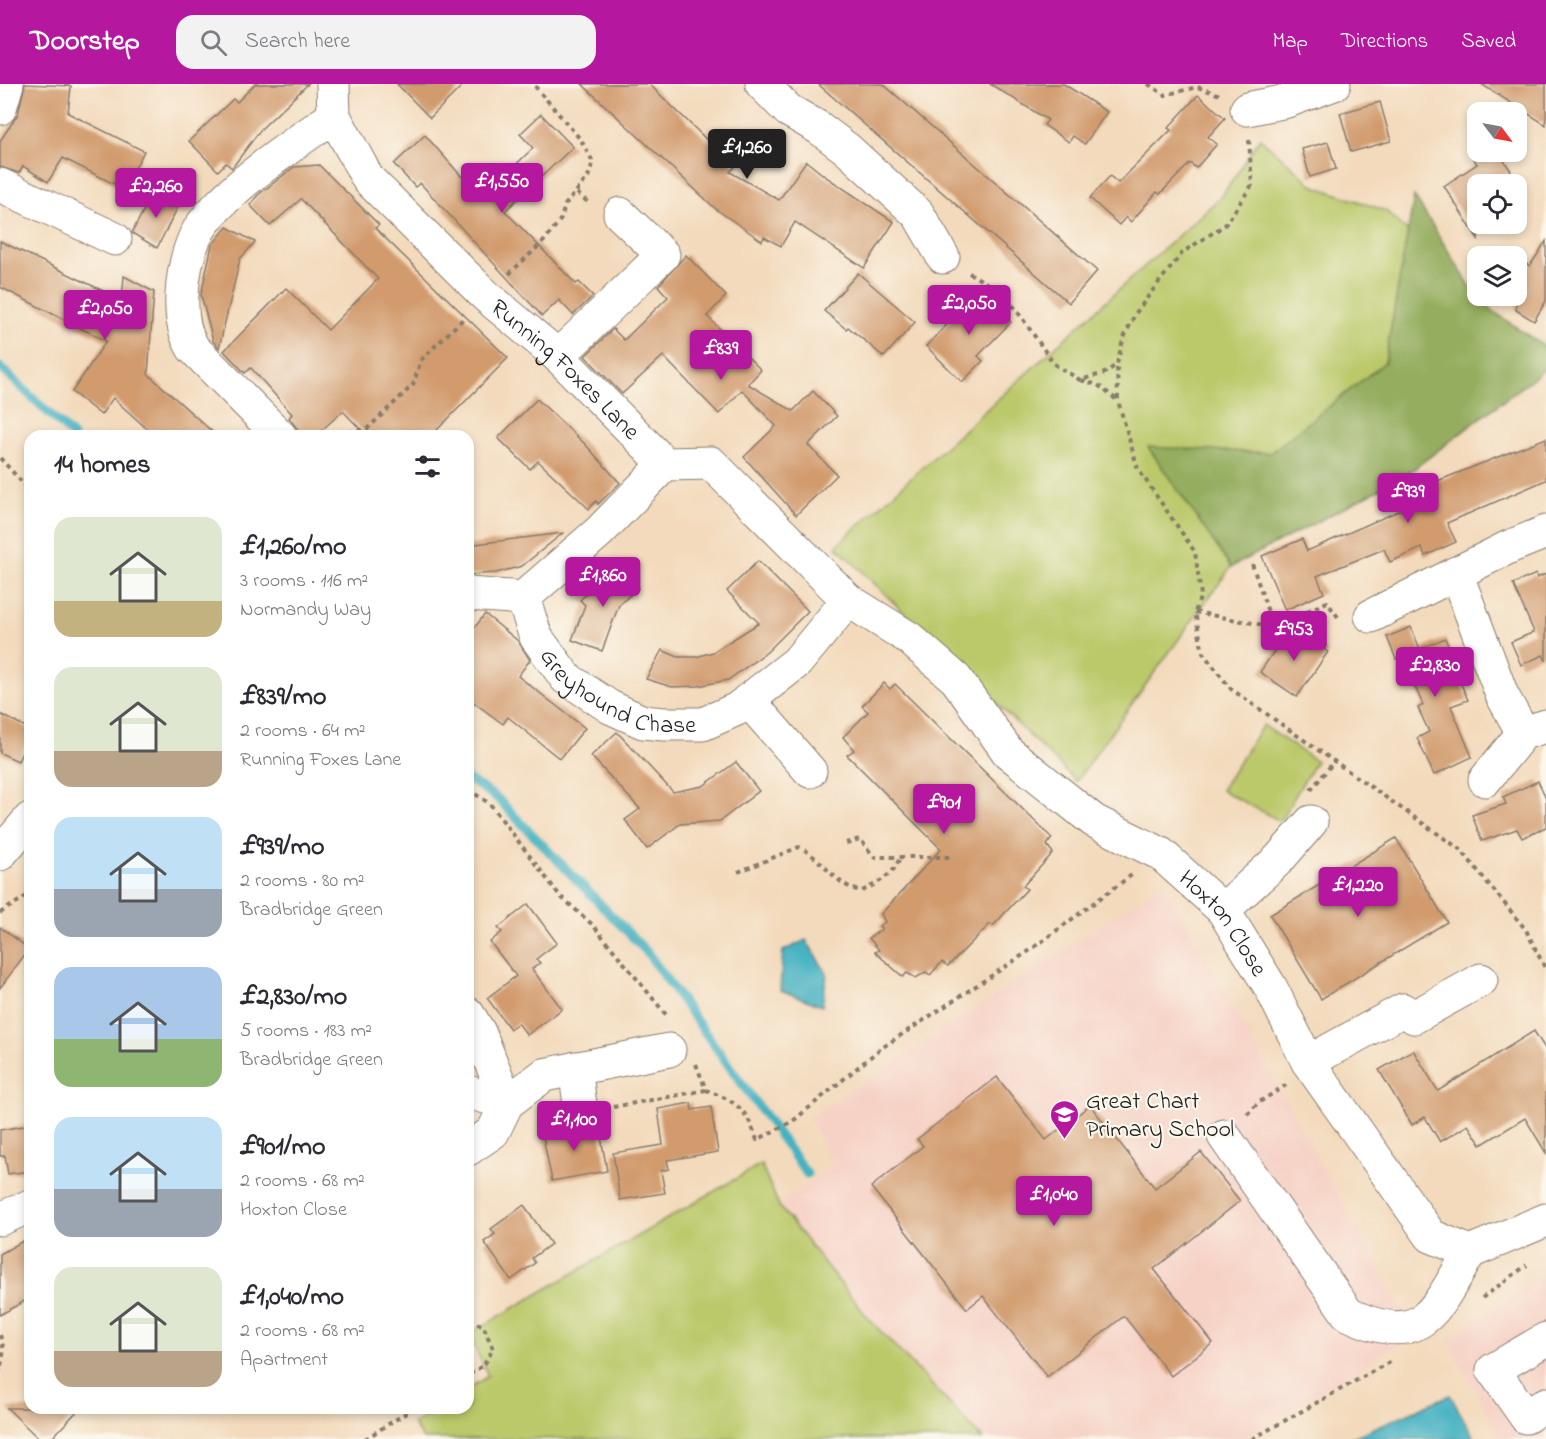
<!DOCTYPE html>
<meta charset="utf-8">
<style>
:root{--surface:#fff;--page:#f2f2f3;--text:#2b2b33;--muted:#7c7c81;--accent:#b5179e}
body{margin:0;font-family:"Indie Flower",sans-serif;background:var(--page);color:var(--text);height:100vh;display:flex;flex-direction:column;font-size:22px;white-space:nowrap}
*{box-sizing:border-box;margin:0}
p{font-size:20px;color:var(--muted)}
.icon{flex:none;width:33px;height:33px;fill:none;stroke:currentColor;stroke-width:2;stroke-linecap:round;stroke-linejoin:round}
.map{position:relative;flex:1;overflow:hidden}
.drawer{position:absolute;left:24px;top:346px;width:450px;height:984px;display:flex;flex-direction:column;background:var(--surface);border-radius:18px;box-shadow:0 3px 9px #0003}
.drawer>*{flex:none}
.needle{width:39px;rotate:122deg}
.controls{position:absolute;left:1467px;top:18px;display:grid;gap:12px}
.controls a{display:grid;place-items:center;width:60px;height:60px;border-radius:12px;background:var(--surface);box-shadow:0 3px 9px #0003;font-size:30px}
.price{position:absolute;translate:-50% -51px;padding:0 14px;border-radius:6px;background:var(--accent);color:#fff;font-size:20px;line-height:39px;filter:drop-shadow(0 2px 3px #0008)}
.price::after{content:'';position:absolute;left:50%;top:36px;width:18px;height:14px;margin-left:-9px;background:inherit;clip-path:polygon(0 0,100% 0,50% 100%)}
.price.on{background:#222;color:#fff}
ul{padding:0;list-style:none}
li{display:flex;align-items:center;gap:18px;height:150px;padding:0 30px}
li span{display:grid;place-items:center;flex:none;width:168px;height:120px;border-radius:18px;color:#555}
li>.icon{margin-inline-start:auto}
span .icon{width:72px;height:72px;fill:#fffc;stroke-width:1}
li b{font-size:26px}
h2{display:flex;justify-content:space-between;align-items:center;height:72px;padding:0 30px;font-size:26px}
header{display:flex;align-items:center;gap:36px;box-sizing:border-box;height:84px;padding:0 30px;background:var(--accent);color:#fff}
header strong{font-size:28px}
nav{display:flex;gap:33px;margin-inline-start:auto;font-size:21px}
.search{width:420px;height:54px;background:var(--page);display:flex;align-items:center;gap:15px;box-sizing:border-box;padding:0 21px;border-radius:18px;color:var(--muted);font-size:22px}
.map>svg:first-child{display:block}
.built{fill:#f6d1c5}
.green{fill:#bbc96b;stroke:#6c7244;stroke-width:1.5}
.forest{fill:#94ad5f;stroke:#58643e;stroke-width:1.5}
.water{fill:#46b2c2;stroke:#31676f;stroke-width:1.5}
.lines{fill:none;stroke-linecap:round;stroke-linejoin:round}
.stream{stroke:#46b2c2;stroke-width:9}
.building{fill:#d19b6e}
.minor-casing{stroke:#887b6c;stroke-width:35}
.path{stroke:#887b6c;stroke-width:4;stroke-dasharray:4.5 4.5;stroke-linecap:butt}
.minor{stroke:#fff;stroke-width:33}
.labels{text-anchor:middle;stroke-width:4.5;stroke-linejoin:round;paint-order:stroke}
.street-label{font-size:24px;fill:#1c1c1c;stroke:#fbf7ec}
.poi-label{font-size:24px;fill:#1c1c1c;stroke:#fbf7ec;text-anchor:start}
</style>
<header>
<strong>Doorstep</strong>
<div class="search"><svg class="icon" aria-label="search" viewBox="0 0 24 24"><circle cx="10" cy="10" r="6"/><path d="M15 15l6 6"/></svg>Search here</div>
<nav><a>Map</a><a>Directions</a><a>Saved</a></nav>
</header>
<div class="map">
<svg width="1546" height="1355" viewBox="0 0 1546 1355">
<rect width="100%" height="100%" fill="#fbf7ec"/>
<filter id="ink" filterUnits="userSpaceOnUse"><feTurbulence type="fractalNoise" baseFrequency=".0167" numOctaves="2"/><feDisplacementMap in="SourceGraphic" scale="12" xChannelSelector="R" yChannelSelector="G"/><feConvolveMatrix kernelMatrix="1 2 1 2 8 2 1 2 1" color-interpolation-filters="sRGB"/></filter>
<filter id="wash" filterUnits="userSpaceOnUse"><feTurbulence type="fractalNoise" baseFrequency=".008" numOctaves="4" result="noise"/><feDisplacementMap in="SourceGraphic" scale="24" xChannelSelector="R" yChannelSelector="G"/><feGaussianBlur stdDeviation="1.35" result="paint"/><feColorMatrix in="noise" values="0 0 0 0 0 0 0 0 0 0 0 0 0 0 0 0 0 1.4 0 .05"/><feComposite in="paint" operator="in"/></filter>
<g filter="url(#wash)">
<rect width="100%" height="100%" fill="#f3dabc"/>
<g class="built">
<polygon points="1164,799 1416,1249 1245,1355 706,1355 641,1230 833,1079 809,1034"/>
<polygon points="1546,1188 1546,1355 1501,1355 1447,1256"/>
</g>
<g class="green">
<polygon points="1260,54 1314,102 1386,127 1480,218 1546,264 1546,284 1404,392 1231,483 1076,697 836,462 1222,112"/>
<polygon points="1263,641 1316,677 1280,737 1221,706"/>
<polygon points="761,1080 779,1122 868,1234 983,1355 423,1355 413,1340 437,1325 468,1324 468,1305 488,1292 469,1250"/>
</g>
<polygon class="forest" points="1414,112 1480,218 1546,264 1546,284 1404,392 1231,483 1148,363 1270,369 1385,278"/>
<g class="water">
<polygon points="806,856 827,890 822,922 780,906 783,867"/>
<polygon points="1450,1311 1475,1355 1349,1355"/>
</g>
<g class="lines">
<g class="stream">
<polyline points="0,283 73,352"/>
<polyline points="468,695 497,714 647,868 807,1090"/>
</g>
</g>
<g id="blocks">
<g class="building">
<polygon points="25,0 71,2 68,29 144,67 124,105 63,74 48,98 23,82 19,89 0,83 0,57 18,30"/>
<polygon points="255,0 308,0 261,45 232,84 226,79 218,87 189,57 233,15 237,18"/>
<polygon points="397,0 464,0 430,34"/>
<polygon points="582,0 649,0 735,83 730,88 779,116 806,77 826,93 894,138 864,184 795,138 781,162 764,153 762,157 717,126"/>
<polygon points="818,0 883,0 1097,187 1069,219"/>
<polygon points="990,0 1064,0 1107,28 1085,60 1073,52 1069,58 1044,41 1048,36"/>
<polygon points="1481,0 1546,0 1546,41"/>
<polygon points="1198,11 1225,34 1208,53 1217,60 1196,84 1190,79 1160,110 1157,108 1131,138 1126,133 1119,141 1090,114 1110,92 1118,99 1171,46 1168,44"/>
<polygon points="1380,18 1391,57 1351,68 1340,29"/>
<polygon points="541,30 573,63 505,127 576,200 579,198 593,212 573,231 559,216 542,232 420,99 415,103 394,80 425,51 478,111 485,104 488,108 533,64 520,50"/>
<polygon points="1328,58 1336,85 1310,93 1302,65"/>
<polygon points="1469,68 1498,68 1511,87 1490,100 1478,100 1478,155 1444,102 1477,80"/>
<polygon points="319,81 379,141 375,144 508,274 431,352 367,352 343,327 315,352 303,352 289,334 292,330 251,284 245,289 224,267 286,204 328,246 378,195 301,115 270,142 250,121 258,111 294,83"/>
<polygon points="154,106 180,119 157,164 132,149"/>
<polygon points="227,143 255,158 240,175 219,264 213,257 201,211 212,161"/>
<polygon points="0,157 122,216 124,192 154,208 148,290 217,352 155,352 113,314 101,331 72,308 106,257 0,203"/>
<polygon points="1546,157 1546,217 1534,237 1516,226 1516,174 1530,182"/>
<polygon points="686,171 726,212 707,232 761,286 748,300 793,327 813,307 837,332 808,361 837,391 796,431 744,373 776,342 742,306 719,330 663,272 622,310 585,272 613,245 624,256 668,213 658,202"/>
<polygon points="858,189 915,238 884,273 848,243 846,245 824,227"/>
<polygon points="980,207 1011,238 978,272 983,277 962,298 926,262"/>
<polygon points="537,315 585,360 620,399 598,420 596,417 589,425 538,377 530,385 498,354"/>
<polygon points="1546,354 1546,396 1447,439 1456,458 1425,472 1422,464 1390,478 1384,465 1317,492 1324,509 1285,526 1262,472 1302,455 1307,467 1435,411 1430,400"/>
<polygon points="563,449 522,482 496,489 468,491 468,461"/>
<polygon points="758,477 808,527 767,568 728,596 698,602 672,603 646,595 662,566 678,573 696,573 713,568 759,539 727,507"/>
<polygon points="617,481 638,504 619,521 602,567 572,556 585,521 580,516"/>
<polygon points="1536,490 1537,494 1546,490 1546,577 1543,571 1521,581 1511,558 1534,548 1513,500"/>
<polygon points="485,530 518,557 530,576 518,592 585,644 560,675 508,633 503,640 468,614 468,552"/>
<polygon points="1291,542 1328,568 1297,613 1260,588"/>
<polygon points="1411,543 1420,565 1445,554 1455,579 1452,580 1468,616 1451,622 1472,673 1434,691 1417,654 1429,648 1418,624 1423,621 1402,573 1396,575 1387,553"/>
<polygon points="884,599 890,605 895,600 1052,754 1047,761 1053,769 1023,802 1027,805 993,842 990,840 948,882 942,878 930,891 926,888 916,894 907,889 903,893 875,868 879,866 869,854 882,845 879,842 885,838 881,830 941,765 847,671 854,666 843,653 868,628 862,622"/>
<polygon points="0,630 30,645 30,652 18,677 0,669"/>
<polygon points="617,648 673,708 703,702 736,678 759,707 720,737 680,740 647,765 625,736 640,725 591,672"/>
<polygon points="1538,697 1546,714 1546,743 1522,754 1517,745 1482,757 1472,731 1506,720 1503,713"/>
<polygon points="1396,754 1447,838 1321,915 1270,831"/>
<polygon points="528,820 557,859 536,875 540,879 532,885 562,925 527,951 518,939 510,945 487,914 516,892 490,858 502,848 498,844"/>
<polygon points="0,843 29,865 0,904"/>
<polygon points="1534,947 1546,966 1546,1069 1525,1034 1481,1061 1468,1041 1440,1058 1425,1033 1412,1041 1379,986 1413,966 1438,1007"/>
<polygon points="997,993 1046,1056 1090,1021 1155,1104 1201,1068 1240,1117 1154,1185 1213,1259 1171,1292 1124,1232 1047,1293 983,1212 967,1225 871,1103 923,1062 917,1055"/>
<polygon points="691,1019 692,1026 711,1023 718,1068 667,1076 669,1085 661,1087 665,1109 620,1116 613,1069 663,1061 658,1025"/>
<polygon points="598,1036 607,1087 552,1097 542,1048 559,1045 558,1039 565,1037 573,1045 584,1046 592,1043"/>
<polygon points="30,1041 30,1087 8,1090 5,1072 0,1072 0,1046"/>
<polygon points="524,1121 551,1160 532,1174 535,1179 511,1196 484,1158 495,1150 491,1145"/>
<polygon points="30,1153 30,1214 0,1231 0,1170"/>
<polygon points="7,1324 80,1324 51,1355 39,1355"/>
</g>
</g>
</g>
<g filter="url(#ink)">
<use href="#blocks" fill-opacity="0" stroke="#887b6c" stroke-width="1.5"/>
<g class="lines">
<defs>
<g id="minor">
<path id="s1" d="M 333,0 L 334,32 L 368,95 L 486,212 L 558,272 L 665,380 L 711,379 L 848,516 L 909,554 L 956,595 L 1008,668 L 1094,737 L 1161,770 L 1223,826 L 1271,904 L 1308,978 L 1431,1152 L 1470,1168 L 1546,1136"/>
<polyline points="762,0 788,26 819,44 847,65 918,130 943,173"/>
<polyline points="0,24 7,0"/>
<polyline points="1247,25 1287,17 1334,0"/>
<polyline points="0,101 115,155"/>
<polyline points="558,272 663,171 620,130"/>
<path d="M 280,352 L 193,264 C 183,248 181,230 182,211 C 183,191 187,171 195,153 C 214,112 297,58 334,32"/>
<polyline points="1456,489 1502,611 1523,649"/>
<polyline points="468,510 523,514 599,448 665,380"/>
<path id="s2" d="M 523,514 L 536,553 L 566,594 L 610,623 L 643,638 L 664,640 L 703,640 L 737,625 L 797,578 L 848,516"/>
<polyline points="1371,532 1509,463 1546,448"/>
<polyline points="748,616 810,687"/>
<polyline points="1485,696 1523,649 1546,642"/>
<polyline points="0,770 30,735"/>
<polyline points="1223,826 1279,775 1311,738"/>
<polyline points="468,930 479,948 507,1019"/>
<polyline points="1308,978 1403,926 1414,933 1481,896"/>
<polyline points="575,984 581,1028"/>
<polyline points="468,1008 507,1019"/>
<path d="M 1224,1052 L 1348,1230 C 1424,1266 1434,1227 1470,1168"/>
<polyline points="468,1065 493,1048 507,1019 544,991 669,966"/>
<polyline points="0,1135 30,1122"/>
<polyline points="1546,1255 1493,1286 1526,1333 1546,1320"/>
</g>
</defs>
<use href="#minor" class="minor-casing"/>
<g class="path">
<polyline points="1148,0 1165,11 1197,3 1220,11"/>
<polyline points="1249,56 1252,101 1225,141 1183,168 1153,206 1135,230 1123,256 1117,280 1118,317 1138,385 1195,468 1201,511 1195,528 1203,569 1231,605 1461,766 1526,846 1546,886"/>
<polyline points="577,109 590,120"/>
<polyline points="969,189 986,199 1015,224 1054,280 1080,296 1105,289 1116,281"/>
<polyline points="509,190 544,157 561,135 565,121 588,93 593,78 581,56 533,0"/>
<polyline points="1081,296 1098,301 1118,317"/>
<polyline points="341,352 346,348 367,345 413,301 421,276 465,233"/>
<polyline points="0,374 30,407"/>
<polyline points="1252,480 1273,543"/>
<polyline points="1195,528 1273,543 1327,518 1338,533"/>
<polyline points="468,705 490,720 560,812 593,841 668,933"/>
<polyline points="1311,706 1335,676"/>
<polyline points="846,759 860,755 874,773 950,773"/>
<path d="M 738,788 L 799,763 C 823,774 835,803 862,807 C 878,799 894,791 900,773"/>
<polyline points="0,829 30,810"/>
<path d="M 696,980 L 706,1006 C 737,1018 746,1024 757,1056 L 793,1037 L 880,965 L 1029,867 L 1133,790"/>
<polyline points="613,1023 706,1006"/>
<polyline points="1247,1030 1258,1019 1286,1001"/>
<polyline points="1482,1214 1527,1181"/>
<polyline points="468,1238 483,1241 493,1265 484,1281 468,1291"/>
<polyline points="0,1251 4,1266 0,1287"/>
<polyline points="365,1355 414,1324"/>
<polyline points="1252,1355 1393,1276"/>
</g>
<use href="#minor" class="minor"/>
</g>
</g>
<defs>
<symbol id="school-pin" viewBox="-11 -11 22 30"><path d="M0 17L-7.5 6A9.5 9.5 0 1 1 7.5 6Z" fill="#b5179e" stroke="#fbf7ec"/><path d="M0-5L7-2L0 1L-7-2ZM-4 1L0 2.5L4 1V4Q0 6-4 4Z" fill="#fff"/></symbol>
</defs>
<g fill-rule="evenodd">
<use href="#school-pin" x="1048" y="1014" width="33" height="45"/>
</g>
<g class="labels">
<g class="street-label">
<text dy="8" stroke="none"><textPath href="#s1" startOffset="378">Running Foxes Lane</textPath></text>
<text dy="8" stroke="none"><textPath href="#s2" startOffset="146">Greyhound Chase</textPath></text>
<text dy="8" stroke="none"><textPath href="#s1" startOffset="1258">Hoxton Close</textPath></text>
</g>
<g class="poi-label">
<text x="1086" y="1024">Great Chart<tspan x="1086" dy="28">Primary School</tspan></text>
</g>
</g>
</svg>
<div class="controls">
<a><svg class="needle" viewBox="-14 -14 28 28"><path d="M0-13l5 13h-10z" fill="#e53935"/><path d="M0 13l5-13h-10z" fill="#7c7c81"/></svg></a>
<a><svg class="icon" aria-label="locate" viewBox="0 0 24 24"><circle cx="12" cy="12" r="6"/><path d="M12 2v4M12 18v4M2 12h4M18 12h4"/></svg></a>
<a><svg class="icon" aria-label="layers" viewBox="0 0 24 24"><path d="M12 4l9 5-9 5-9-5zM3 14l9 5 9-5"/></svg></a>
</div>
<b class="price on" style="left:747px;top:96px">£1,260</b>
<b class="price" style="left:502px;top:130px">£1,550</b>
<b class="price" style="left:156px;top:135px">£2,260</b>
<b class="price" style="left:969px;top:252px">£2,050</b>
<b class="price" style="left:105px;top:257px">£2,050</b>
<b class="price" style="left:721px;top:297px">£839</b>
<b class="price" style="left:1408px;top:440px">£939</b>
<b class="price" style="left:603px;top:524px">£1,860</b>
<b class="price" style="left:1294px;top:578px">£953</b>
<b class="price" style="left:1435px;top:614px">£2,830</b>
<b class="price" style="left:944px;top:751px">£901</b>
<b class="price" style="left:1358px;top:834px">£1,220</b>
<b class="price" style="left:574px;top:1068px">£1,100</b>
<b class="price" style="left:1054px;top:1143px">£1,040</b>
<section class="drawer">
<h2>14 homes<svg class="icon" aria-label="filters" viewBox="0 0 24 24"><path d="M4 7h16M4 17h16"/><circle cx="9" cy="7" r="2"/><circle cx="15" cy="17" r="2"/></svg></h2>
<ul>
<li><span style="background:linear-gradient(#dfe7d0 70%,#c2b280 0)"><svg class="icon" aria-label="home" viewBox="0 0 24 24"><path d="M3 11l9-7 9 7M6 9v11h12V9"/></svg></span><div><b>£1,260/mo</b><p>3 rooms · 116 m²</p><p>Normandy Way</p></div></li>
<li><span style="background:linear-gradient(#dfe7d0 70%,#b9a48a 0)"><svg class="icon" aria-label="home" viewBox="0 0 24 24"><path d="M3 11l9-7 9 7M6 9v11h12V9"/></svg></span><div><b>£839/mo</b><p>2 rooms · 64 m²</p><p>Running Foxes Lane</p></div></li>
<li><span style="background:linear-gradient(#bfe0f5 60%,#9aa5b1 0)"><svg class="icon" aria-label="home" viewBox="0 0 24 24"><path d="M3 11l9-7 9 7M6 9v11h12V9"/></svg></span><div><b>£939/mo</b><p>2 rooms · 80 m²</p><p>Bradbridge Green</p></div></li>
<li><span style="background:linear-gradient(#a9c7e8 60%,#8fb573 0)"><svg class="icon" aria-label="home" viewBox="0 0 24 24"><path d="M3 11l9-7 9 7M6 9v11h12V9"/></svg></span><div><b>£2,830/mo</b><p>5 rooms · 183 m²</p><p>Bradbridge Green</p></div></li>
<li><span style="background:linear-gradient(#bfe0f5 60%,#9aa5b1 0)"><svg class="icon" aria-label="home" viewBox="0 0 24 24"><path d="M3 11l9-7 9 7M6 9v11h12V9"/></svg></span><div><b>£901/mo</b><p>2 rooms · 68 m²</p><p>Hoxton Close</p></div></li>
<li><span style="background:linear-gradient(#dfe7d0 70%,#b9a48a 0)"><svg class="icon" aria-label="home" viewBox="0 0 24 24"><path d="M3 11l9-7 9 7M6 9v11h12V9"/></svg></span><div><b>£1,040/mo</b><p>2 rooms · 68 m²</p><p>Apartment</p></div></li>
</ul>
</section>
</div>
